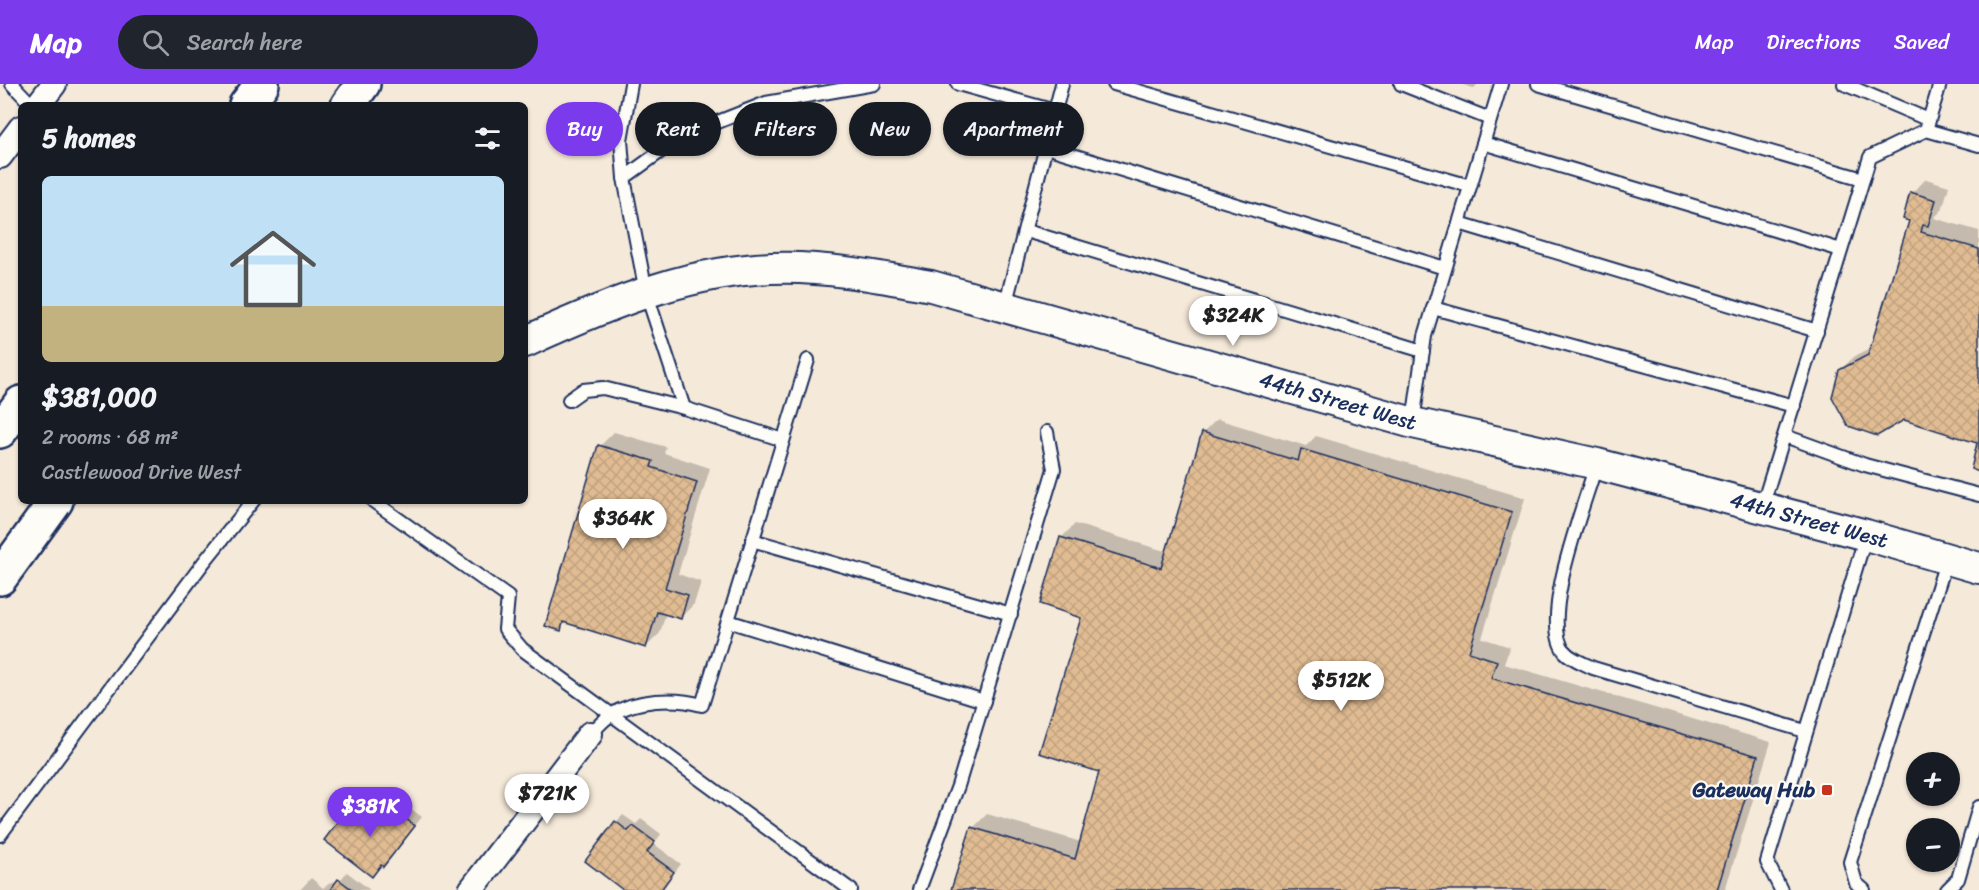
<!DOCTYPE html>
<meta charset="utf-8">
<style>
:root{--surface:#171b24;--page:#20242c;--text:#f1f3f6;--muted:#9ea1a6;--accent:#7c3aed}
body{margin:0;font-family:Sriracha,sans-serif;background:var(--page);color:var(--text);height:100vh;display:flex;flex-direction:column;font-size:22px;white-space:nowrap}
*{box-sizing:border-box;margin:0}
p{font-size:20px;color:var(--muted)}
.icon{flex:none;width:33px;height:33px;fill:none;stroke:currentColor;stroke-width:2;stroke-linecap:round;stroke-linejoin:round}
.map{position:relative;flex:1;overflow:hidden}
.drawer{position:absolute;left:18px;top:18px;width:510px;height:402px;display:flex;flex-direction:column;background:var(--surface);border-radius:9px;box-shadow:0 2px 4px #0004}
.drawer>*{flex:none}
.top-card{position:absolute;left:546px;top:18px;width:570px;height:54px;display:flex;gap:12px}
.buttons{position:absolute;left:1906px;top:668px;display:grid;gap:12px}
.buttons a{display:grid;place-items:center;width:54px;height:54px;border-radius:50%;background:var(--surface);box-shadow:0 2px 4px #0004;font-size:30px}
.price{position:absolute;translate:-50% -51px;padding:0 14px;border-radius:21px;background:#fff;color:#222;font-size:20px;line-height:39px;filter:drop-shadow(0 2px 3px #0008)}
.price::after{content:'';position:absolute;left:50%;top:36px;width:18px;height:14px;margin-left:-9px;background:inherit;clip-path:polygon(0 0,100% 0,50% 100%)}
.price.active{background:var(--accent);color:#fff}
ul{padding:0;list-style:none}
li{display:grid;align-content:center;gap:12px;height:318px;padding:0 24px}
li span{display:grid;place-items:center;height:186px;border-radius:9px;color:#555}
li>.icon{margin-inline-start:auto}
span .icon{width:108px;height:108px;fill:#fffc;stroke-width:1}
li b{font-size:26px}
h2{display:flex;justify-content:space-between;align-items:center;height:72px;padding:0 24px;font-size:26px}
.pill{padding:0 21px;border-radius:27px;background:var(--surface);box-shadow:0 2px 4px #0004;font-size:21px;line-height:54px}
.pill.active{background:var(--accent);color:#fff}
header{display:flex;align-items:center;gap:36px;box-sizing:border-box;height:84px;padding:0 30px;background:var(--accent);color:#fff}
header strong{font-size:28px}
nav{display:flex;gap:33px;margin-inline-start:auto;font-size:21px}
.search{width:420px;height:54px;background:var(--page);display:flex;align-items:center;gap:15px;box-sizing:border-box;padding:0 21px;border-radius:33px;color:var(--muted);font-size:22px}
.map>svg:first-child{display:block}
.shadow{fill:#0003}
.building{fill:url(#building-cross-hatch);stroke:#1b2f5e;stroke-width:1.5}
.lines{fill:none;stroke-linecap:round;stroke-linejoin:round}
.service-casing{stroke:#1b2f5e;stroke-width:16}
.minor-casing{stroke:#1b2f5e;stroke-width:28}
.tertiary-casing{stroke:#1b2f5e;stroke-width:34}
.motorway-casing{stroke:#1b2f5e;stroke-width:38}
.service{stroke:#fdfcf7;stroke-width:12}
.minor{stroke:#fdfcf7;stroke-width:24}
.tertiary{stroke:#fdfcf7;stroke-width:30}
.motorway{stroke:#fdfcf7;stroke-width:33}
.poi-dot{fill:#c8321e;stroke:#fdfcf7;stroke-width:2}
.labels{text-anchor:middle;stroke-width:4.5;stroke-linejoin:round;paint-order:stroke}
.street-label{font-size:21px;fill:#1b2f5e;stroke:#fdfcf7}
.poi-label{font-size:21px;font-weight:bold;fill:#1b2f5e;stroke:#fdfcf7;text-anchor:end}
</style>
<header>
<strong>Map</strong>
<div class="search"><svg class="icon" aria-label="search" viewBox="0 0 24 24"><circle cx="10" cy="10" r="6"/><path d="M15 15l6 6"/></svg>Search here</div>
<nav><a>Map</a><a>Directions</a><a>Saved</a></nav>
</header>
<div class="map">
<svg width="1979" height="806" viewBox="0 0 1979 806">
<defs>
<pattern id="building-cross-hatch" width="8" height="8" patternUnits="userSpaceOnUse" patternTransform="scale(1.5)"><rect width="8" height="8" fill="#e1bc92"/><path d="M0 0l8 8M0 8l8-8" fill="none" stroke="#c0a280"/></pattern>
</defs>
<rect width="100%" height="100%" fill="#f5e9d9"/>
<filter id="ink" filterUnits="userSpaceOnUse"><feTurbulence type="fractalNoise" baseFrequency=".0167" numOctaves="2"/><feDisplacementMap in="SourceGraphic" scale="12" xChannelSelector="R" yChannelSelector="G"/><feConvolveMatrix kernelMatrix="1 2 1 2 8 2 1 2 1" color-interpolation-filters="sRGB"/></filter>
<g filter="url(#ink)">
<g class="shadow">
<polygon points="1460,0 1478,0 1474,4"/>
<polygon points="1926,95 1949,102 1942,126 1934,134 1979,147 1979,358 1840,286 1855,272 1872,263 1910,136 1912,109"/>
<polygon points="1217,335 1306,362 1316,352 1525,414 1482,554 1510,563 1504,580 1771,658 1725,806 953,806 973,744 987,730 1081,758 1101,687 1082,533 1061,454 1075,440 1168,468 1203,349"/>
<polygon points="614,348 666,363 664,369 710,384 678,490 701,498 694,520 680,534 666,529 660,549 646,563 567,538 560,545 600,362"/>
<polygon points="394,712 422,733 383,781 326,756 357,718 376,732"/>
<polygon points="623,731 636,740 641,735 661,750 654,760 681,780 661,806 625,806 616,738"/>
<polygon points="347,788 370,806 300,806 311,794 323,804 333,797 337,800"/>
</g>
<g class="building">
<polygon points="1910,108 1936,116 1928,142 1923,141 1921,148 1979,165 1979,388 1971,385 1977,359 1904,336 1877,352 1848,342 1832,313 1839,286 1868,271 1909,137 1903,135"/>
<polygon points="1202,348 1298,377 1301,365 1512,428 1469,568 1497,577 1491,594 1758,672 1717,806 951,806 971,743 1075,775 1099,688 1039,669 1081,534 1040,520 1060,453 1161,484"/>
<polygon points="598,361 653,377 651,383 697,398 665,504 688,511 681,535 657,528 646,564 563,538 561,547 545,542"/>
<polygon points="385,718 415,742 383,783 381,781 372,793 324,756 348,724 368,740"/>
<polygon points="615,737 628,747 633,742 655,758 647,768 674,788 661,806 623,806 585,777"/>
<polygon points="338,795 353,806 330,806"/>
</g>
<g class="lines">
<defs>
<g id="service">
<polyline points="12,0 32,21"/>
<polyline points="631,0 621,56 624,94 646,208 684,324"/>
<polyline points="958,0 1055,27"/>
<polyline points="1114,0 1470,102"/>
<polyline points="1401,0 1490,35"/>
<polyline points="1538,0 1863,95"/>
<polyline points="1844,0 1929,36"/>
<polyline points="1926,46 1979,61"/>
<polyline points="1483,59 1841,166"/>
<polyline points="1046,63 1445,184"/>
<polyline points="624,94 682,52 766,19 874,0"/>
<polyline points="1459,139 1817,247"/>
<polyline points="1026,147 1423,267"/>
<polyline points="1005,222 1062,0"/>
<polyline points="1433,224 1794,322"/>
<polyline points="569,316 583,306 603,304 684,324 783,356"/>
<polyline points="1413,338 1425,252 1501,0"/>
<polyline points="1785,352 1865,381 1979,411"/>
<path d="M 1596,381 C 1585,420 1538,536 1565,568 C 1571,575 1585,580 1593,584 L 1805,647"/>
<polyline points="373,417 508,513 505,545 522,565 851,806"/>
<polyline points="1762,423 1870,73 1926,46 1940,0"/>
<polyline points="752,456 1011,530"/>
<polyline points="728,537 984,617"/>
<path d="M 590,650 C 597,644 603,636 611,631 C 635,615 675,613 702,621 L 808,276"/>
<polyline points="0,751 204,478 253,417"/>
<polyline points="919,806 958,702 1054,385 1047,348"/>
<polyline points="1781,806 1767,778 1866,451"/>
<polyline points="1864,806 1856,799 1850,778 1947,475"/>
<polyline points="1947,806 1958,795 1979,723"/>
</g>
<g id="minor">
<polyline points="38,21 54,0"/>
<polyline points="0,72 21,44"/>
<polyline points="471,806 590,650"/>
</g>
<path id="tertiary" d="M 525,258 C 612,218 703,180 800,184 C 845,186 888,194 931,202 L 1413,339 L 1597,380 L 1866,451 L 1979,484"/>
<g id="motorway">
<polyline points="246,21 262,0"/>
<polyline points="348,21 363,0"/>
<polyline points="0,347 21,319"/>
<polyline points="0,494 56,417"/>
</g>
</defs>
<use href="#service" class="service-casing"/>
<use href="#minor" class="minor-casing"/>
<use href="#tertiary" class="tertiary-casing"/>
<use href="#motorway" class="motorway-casing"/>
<use href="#service" class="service"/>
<use href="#minor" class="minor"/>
<use href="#tertiary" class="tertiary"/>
<use href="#motorway" class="motorway"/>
</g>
</g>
<rect class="poi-dot" x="1821" y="700" width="12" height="12" rx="3"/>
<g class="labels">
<g class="street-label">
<text transform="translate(1338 317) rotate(16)" y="7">44th Street West</text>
<text transform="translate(1809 436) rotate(15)" y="7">44th Street West</text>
</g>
<g class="poi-label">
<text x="1815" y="713">Gateway Hub</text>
</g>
</g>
</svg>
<div class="buttons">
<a>+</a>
<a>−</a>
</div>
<b class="price" style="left:1233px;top:263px">$324K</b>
<b class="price" style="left:623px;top:466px">$364K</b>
<b class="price" style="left:1341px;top:628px">$512K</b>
<b class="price" style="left:547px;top:741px">$721K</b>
<b class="price active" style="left:370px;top:754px">$381K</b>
<div class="top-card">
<a class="pill active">Buy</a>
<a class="pill">Rent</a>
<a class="pill">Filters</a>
<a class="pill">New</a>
<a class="pill">Apartment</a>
</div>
<section class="drawer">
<h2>5 homes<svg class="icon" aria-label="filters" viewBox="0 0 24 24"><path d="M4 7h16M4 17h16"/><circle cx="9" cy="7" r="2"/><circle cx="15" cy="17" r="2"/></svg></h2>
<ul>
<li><span style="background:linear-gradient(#bfe0f5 70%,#c2b280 0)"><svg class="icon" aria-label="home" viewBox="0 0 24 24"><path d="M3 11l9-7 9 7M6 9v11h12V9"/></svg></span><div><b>$381,000</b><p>2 rooms · 68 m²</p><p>Castlewood Drive West</p></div></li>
</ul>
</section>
</div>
